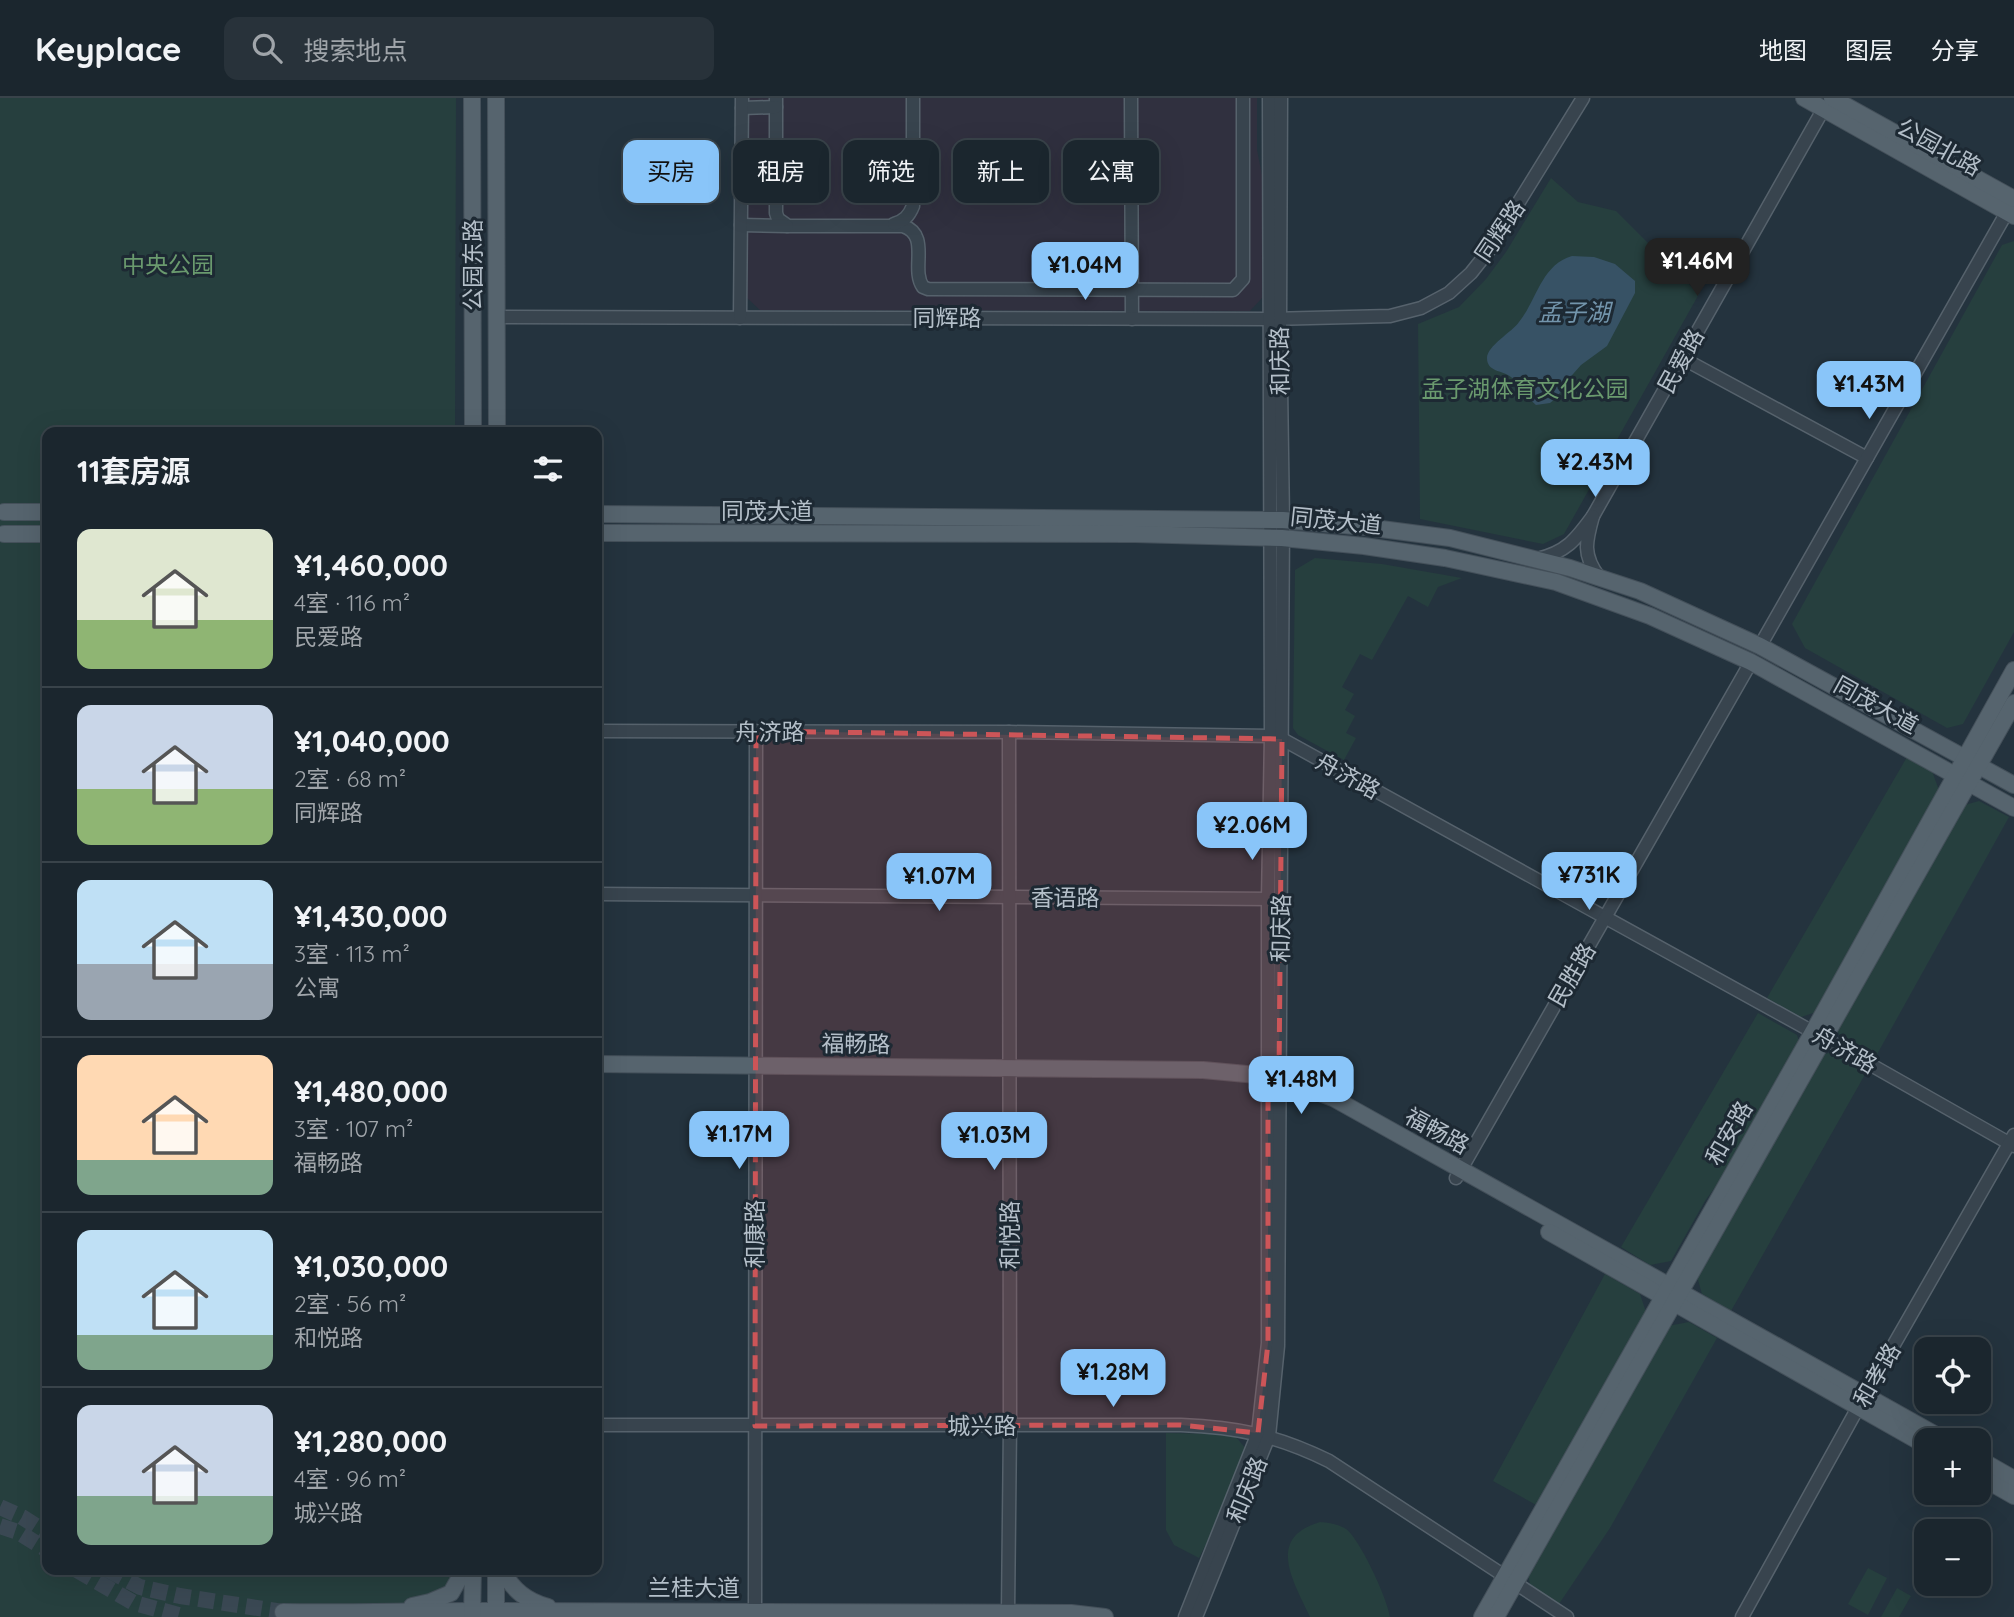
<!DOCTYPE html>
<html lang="zh">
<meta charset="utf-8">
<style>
:root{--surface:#1b262e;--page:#28323a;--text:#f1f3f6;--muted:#a0a5aa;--line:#39434a;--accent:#89c5f9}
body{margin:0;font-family:Quicksand,"Noto Sans SC",sans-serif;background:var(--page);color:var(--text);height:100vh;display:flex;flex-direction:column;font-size:26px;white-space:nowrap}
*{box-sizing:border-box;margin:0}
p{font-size:23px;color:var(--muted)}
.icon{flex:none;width:38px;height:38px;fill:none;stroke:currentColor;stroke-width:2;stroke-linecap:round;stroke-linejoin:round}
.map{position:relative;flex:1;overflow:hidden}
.side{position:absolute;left:42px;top:329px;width:560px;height:1148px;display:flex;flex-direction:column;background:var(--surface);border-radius:14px;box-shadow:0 7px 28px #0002,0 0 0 2px var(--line)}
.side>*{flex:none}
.guide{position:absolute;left:623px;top:42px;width:665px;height:63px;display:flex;gap:14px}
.fabs{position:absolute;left:1914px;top:1239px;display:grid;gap:14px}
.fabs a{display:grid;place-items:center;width:77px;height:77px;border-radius:14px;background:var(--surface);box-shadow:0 7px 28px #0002,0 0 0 2px var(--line);font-size:35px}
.price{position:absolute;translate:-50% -60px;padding:0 16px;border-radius:14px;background:var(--accent);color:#111;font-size:23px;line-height:46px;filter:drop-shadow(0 2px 4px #0008)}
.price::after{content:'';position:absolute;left:50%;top:42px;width:21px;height:16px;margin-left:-10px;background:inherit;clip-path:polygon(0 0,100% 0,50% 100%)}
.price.active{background:#222;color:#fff}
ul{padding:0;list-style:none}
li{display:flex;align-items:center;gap:21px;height:175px;padding:0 35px}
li+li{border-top:2px solid var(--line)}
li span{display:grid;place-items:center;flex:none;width:196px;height:140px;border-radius:14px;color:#555}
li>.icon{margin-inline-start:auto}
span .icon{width:84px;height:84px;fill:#fffc;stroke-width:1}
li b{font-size:30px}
h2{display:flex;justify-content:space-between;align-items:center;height:84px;padding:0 35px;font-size:30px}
.tag{padding:0 24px;border-radius:14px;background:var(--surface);box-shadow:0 7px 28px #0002,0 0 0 2px var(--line);font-size:24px;line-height:63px}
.tag.active{background:var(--accent);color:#111}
header{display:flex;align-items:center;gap:42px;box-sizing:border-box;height:98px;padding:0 35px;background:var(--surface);border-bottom:2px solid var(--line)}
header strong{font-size:33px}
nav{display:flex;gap:38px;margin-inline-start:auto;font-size:24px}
.search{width:490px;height:63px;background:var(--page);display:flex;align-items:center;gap:18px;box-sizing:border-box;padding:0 24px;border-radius:14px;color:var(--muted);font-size:26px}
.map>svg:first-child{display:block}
.medical{fill:#30303f}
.green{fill:#263f3e}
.water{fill:#375265}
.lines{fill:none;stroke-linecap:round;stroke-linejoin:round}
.major-tunnel{stroke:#3a4853;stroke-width:16;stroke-dasharray:16 8;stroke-linecap:butt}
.minor-casing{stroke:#56626c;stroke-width:15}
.major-casing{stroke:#44505a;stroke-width:18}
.minor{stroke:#38444e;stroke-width:12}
.major{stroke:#56646e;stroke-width:16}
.marked{fill:#cc5558;fill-opacity:0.2;stroke:#cc5558;stroke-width:5;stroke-dasharray:14 9;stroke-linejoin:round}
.labels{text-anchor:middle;stroke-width:6;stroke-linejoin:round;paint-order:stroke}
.street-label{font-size:23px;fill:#b4bfc9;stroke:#1d2933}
.park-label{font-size:23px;fill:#6a9a6e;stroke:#1d2933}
.water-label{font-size:24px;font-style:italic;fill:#7395ac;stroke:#1d2933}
</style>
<header>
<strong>Keyplace</strong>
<div class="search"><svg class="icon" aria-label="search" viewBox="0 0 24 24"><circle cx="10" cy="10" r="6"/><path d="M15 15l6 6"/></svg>搜索地点</div>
<nav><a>地图</a><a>图层</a><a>分享</a></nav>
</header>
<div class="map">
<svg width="2014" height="1519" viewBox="0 0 2014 1519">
<rect width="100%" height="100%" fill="#24333e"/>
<polygon class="medical" points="748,0 1257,0 1257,52 1263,82 1262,200 1250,213 760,212 747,200"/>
<g class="green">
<polygon points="0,0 456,0 455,334 47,334 47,1472 452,1472 452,1519 0,1519"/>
<polygon points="1551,80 1578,104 1616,113 1699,196 1564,436 1543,446 1420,421 1418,226 1459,209 1486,181 1506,154"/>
<polygon points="2014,143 2014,534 1963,626 1947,630 1805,550 1792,526 2002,147"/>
<polygon points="1315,460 1382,466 1462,480 1438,489 1428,509 1408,498 1372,562 1360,556 1342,589 1354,596 1345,612 1355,618 1346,635 1356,640 1344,662 1298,637 1293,630 1295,472"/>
<polygon points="1907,659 1932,673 1940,695 1816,914 1801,919 1767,900"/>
<polygon points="1979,703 2009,719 1875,960 1840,940 1836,927 1961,708"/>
<polygon points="1758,915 1797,937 1800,946 1726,1074 1705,1103 1671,1163 1650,1167 1621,1149"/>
<polygon points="1833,954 1867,973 1731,1213 1702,1196 1696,1175 1821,957"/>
<path d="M 1605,1176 L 1640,1196 L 1646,1214 C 1608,1278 1575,1343 1538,1408 L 1493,1383 Z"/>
<polygon points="1689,1224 1717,1240 1610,1430 1559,1506 1530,1486 1527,1473 1668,1228"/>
<polygon points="1166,1335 1215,1336 1236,1339 1246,1351 1217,1424 1199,1460 1174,1447 1166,1432"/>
<path d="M 1320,1424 C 1330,1425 1338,1426 1346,1431 C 1360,1441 1388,1502 1390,1519 L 1310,1519 C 1294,1484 1265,1440 1320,1424 Z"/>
<polygon points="1868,1470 1887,1480 1868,1517 1848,1506"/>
<polygon points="1897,1490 1911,1498 1899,1519 1881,1519"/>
</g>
<path class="water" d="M 1572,158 L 1594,159 L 1615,166 L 1635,183 L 1635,195 L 1607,248 L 1581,267 L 1566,284 L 1563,291 L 1555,301 L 1550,305 L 1536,307 C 1527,299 1521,287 1511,279 C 1502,272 1487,274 1487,260 C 1487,248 1512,234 1519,224 C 1537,202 1541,167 1572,158 Z"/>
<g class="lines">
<g class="major-tunnel">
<polyline points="0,1409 22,1419 47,1435"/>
<polyline points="0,1428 18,1434 47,1452"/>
<polyline points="77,1472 134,1505 186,1519"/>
<polyline points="108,1472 140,1489 180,1498 283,1514"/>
</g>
<defs>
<g id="minor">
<path d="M 776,0 L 776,115 L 778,121 L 788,128 L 903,128 C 931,137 910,171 923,189 L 928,191 L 1233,192 L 1243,181 L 1243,0"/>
<polyline points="1131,0 1132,221"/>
<polyline points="742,10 776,9"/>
<path d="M 894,126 C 904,123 909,118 913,108 L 913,0"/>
<polyline points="741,127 787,128"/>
<polyline points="496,219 1269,221 1390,218 1421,210 1449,195 1471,175 1490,151 1583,0"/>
<polyline points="740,220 742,0"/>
<polyline points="1682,260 1867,360"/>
<polyline points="1593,418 1828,3"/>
<path d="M 1537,461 C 1567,454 1576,441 1593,418 C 1586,443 1582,457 1599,479"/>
<polyline points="1760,548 2007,114"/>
<polyline points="597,633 1009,634 1271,638 1282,641 1813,934 2014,1048"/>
<polyline points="597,796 1275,801"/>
<polyline points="1456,1080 1751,564"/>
<path d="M 597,1327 L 1181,1327 C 1238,1329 1278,1338 1329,1363 L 1567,1519"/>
<polyline points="755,1513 756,633"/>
<polyline points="1008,1514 1010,1328 1009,634"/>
<polyline points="1185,1519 1258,1335 1268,1245 1268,801 1271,638 1269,0"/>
<polyline points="1196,1519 1269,1338 1278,1248 1283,422 1280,221 1281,0"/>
<polyline points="1742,1519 1865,1297 2014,1037"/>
</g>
<g id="major">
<polyline points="472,0 473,334"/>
<polyline points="496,0 497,334"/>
<polyline points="1804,0 2014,118"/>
<polyline points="1832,0 2014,101"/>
<polyline points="4,414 47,414"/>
<polyline points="597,416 1283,422 1366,429 1450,440 1570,470 1640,493 1760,548 2014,687"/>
<polyline points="597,435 1135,436 1282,440 1364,448 1445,460 1556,484 1650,518 1751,564 2014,710"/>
<polyline points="4,436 47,436"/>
<polyline points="597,966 1203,972 1279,979 1333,1000 1945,1342"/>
<polyline points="1549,1134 1927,1348"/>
<polyline points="1979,1361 2014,1381"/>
<polyline points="1979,1378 2014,1398"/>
<path d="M 502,1472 C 513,1492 526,1503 548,1509"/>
<polyline points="412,1508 430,1504 451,1495 464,1472"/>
<path d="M 283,1514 C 346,1515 410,1513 473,1513 C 672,1512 871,1513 1071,1515 L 1105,1519"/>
<polyline points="472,1519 473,1472"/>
<polyline points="496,1519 496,1472"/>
<polyline points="1482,1519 1813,934 2014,572"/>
<polyline points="1496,1519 2014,605"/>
</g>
</defs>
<use href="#minor" class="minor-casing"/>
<use href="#major" class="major-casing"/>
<use href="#minor" class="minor"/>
<use href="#major" class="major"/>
</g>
<path class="marked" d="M 756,633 L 1282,641 L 1279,979 L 1268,977 L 1268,1245 L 1258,1335 L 1181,1327 L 755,1328 Z"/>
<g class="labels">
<g class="street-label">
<text transform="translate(1939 49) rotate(29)" y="8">公园北路</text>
<text transform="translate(1500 133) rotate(-56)" y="8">同辉路</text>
<text transform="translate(473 167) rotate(-90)" y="8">公园东路</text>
<text x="947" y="228">同辉路</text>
<text transform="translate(1280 263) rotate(-91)" y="8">和庆路</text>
<text transform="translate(1681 263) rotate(-61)" y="8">民爱路</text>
<text x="767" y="421">同茂大道</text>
<text transform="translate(1336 423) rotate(6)" y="8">同茂大道</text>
<text transform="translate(1876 607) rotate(29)" y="8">同茂大道</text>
<text x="770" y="642">舟济路</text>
<text transform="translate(1348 678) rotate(29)" y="8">舟济路</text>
<text x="1065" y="808">香语路</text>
<text transform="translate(1281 830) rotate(-89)" y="8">和庆路</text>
<text transform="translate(1572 877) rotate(-60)" y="8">民胜路</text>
<text transform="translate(856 946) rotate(1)" y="8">福畅路</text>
<text transform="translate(1845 952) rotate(30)" y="8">舟济路</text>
<text transform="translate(1437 1033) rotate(29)" y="8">福畅路</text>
<text transform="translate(1729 1035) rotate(-60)" y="8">和安路</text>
<text transform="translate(755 1136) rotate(-90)" y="8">和康路</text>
<text transform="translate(1010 1137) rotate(-90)" y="8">和悦路</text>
<text transform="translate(1877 1277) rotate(-60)" y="8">和孝路</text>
<text x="982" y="1336">城兴路</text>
<text transform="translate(1247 1392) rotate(-68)" y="8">和庆路</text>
<text x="694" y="1498">兰桂大道</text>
</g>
<g class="park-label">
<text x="168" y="175">中央公园</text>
<text x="1525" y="299">孟子湖体育文化公园</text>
</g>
<g class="water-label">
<text x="1574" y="223">孟子湖</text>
</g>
</g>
</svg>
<div class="fabs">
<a><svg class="icon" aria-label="locate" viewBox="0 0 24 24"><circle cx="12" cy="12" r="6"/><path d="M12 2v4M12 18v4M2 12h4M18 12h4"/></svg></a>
<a>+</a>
<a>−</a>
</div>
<b class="price active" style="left:1697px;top:200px">¥1.46M</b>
<b class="price" style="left:1085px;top:204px">¥1.04M</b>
<b class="price" style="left:1869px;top:323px">¥1.43M</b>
<b class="price" style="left:1595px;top:401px">¥2.43M</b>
<b class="price" style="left:1252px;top:764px">¥2.06M</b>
<b class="price" style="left:1589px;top:814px">¥731K</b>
<b class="price" style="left:939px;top:815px">¥1.07M</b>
<b class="price" style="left:1301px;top:1018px">¥1.48M</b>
<b class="price" style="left:739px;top:1073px">¥1.17M</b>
<b class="price" style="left:994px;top:1074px">¥1.03M</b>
<b class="price" style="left:1113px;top:1311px">¥1.28M</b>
<div class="guide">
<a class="tag active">买房</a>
<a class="tag">租房</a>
<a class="tag">筛选</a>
<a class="tag">新上</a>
<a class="tag">公寓</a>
</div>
<section class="side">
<h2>11套房源<svg class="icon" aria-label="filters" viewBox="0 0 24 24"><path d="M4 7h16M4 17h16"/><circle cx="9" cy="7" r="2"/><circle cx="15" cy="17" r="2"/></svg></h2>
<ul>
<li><span style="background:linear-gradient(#dfe7d0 65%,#8fb573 0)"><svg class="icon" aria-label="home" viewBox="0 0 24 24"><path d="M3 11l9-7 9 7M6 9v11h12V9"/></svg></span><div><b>¥1,460,000</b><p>4室 · 116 m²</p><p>民爱路</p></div></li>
<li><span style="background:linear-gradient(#c9d6e8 60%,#8fb573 0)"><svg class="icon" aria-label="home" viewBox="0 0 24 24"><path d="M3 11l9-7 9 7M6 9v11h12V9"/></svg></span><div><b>¥1,040,000</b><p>2室 · 68 m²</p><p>同辉路</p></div></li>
<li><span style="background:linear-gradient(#bfe0f5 60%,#9aa5b1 0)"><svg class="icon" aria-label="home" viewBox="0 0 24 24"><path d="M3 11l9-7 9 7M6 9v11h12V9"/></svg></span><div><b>¥1,430,000</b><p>3室 · 113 m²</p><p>公寓</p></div></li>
<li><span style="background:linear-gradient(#ffd9b3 75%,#7fa58c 0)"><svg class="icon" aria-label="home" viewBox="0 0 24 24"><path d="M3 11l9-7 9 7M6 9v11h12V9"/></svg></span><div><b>¥1,480,000</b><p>3室 · 107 m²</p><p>福畅路</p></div></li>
<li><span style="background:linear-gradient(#bfe0f5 75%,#7fa58c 0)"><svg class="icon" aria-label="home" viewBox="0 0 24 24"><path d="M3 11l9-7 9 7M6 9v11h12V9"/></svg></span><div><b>¥1,030,000</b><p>2室 · 56 m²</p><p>和悦路</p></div></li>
<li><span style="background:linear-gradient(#c9d6e8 65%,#7fa58c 0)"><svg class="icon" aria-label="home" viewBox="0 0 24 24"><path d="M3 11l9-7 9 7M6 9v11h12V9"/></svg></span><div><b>¥1,280,000</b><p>4室 · 96 m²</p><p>城兴路</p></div></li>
</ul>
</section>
</div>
